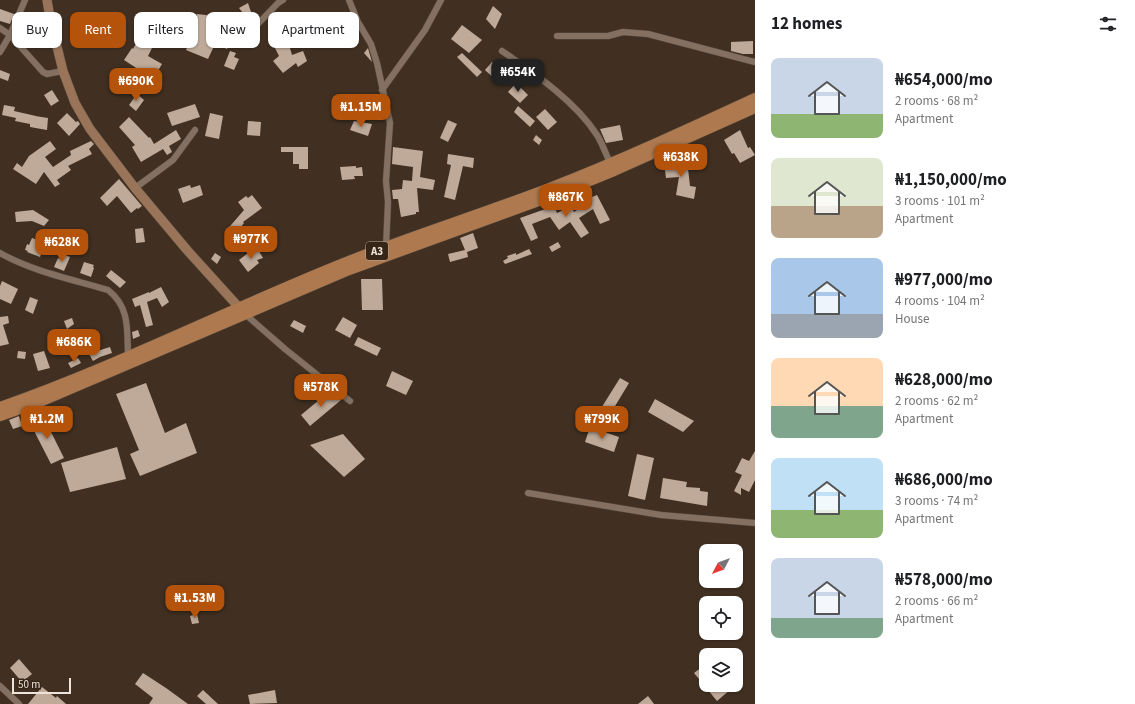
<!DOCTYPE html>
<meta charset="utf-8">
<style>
:root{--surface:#fff;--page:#f6f6f6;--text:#202124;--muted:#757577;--accent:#b45309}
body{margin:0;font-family:"Source Sans 3",sans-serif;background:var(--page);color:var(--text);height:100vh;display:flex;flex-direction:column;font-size:15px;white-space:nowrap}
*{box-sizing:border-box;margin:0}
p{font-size:13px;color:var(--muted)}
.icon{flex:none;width:22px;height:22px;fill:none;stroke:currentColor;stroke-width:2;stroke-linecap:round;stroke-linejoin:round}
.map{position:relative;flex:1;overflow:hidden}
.drawer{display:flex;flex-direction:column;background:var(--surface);width:380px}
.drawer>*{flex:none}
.hud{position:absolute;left:12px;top:12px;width:380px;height:36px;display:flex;gap:8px}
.needle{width:26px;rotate:229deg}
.fabs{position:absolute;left:699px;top:544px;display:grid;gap:8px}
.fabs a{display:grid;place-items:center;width:44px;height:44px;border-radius:8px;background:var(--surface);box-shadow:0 1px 3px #0004;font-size:20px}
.scale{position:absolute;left:12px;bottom:10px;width:59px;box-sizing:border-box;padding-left:4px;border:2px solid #efe4db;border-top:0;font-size:11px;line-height:14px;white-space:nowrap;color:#efe4db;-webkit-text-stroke:3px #362618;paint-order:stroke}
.price{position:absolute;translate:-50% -34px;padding:0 9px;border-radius:8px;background:var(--accent);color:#fff;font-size:13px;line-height:26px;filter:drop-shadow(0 1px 2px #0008)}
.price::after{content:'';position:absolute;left:50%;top:24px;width:12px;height:9px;margin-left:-6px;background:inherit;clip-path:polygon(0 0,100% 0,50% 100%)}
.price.current{background:#222;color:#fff}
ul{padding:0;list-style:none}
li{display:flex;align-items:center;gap:12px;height:100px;padding:0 16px}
li span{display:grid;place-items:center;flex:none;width:112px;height:80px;border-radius:8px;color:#555}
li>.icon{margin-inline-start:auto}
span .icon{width:48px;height:48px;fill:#fffc;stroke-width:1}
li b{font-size:17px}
h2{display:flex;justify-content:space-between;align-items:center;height:48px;padding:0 16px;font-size:17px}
.tag{padding:0 14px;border-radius:8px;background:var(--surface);box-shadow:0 1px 3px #0004;font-size:14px;line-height:36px}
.tag.current{background:var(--accent);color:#fff}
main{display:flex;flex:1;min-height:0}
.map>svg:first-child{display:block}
.building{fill:#bfaa99}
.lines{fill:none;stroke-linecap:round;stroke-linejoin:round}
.street-casing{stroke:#5b4d40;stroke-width:7}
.secondary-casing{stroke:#5b4d40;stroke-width:10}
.primary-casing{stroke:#5b4d40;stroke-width:11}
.street{stroke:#837060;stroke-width:6}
.secondary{stroke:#997458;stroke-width:9}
.primary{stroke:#ae794f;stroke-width:10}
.labels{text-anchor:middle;stroke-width:4;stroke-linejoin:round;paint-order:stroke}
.shield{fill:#362618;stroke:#b8aba0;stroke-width:1}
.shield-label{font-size:11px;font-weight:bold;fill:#efe4db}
</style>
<main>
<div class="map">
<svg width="755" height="704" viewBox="0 0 755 704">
<rect width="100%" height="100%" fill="#413022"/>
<g class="building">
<polygon points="248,3 254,21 248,27 242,28 234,18 247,18 239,8"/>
<polygon points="493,6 502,14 495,29 486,19"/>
<polygon points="0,9 14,14 10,24 0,21"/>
<polygon points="197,14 214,16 213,17 231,18 231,38 229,40 230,45 227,49 215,44 208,59 186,50 195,29"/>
<polygon points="462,25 482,40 469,53 451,39"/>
<polygon points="285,31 292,55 303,51 307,61 298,67 296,63 283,73 273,61 279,56 271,40"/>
<polygon points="139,38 153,46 148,56 162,64 153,79 124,60 132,48 133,49"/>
<polygon points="753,41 753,54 743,54 731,51 731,42"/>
<polygon points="368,48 372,62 364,53"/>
<polygon points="230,51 236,53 234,57 239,59 234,70 224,66"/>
<polygon points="462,53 482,72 477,77 457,57"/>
<polygon points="492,62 505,74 498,82 485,70"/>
<polygon points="0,70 10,74 8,81 0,78"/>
<polygon points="516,83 528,95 520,103 508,92"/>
<polygon points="52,90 59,101 51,106 44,95"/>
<polygon points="137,94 144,100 136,111 129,105"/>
<polygon points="195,104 200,117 172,126 167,113"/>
<polygon points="4,105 15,107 14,111 36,116 35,116 48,118 47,130 30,127 30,124 15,121 16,118 2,115"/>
<polygon points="340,106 348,114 342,120 336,112"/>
<polygon points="518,106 535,121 530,127 514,112"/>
<polygon points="545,109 557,122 548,130 536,117"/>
<polygon points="67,113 76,122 78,121 80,124 69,136 57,123"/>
<polygon points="210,113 223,116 219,139 205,136"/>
<polygon points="129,117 149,138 150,137 154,144 176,130 181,139 169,146 172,152 167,155 163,149 141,162 132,147 135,145 119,127"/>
<polygon points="448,120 457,124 448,142 440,138"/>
<polygon points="248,121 261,122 260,136 247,135"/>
<polygon points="354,121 372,124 368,136 350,130"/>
<polygon points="620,125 623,140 606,143 600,129"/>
<polygon points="740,130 748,148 750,147 755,155 740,163 734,153 732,154 724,140"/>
<polygon points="536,135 542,140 539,145 533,140"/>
<polygon points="50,141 56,149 45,157 53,167 71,155 70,151 91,141 94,144 89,149 92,154 68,166 71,170 57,180 60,184 55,187 44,172 36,184 13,169 17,163 22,167 29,156"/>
<polygon points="281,147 308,147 308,169 299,169 299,164 293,164 293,152 281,152"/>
<polygon points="393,147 423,151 420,177 435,180 433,190 417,188 419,212 416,212 416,214 401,217 398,199 393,199 392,190 402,189 403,180 412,181 413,167 392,164"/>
<polygon points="448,154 474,158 473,168 463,166 455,200 444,197 451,165 447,164"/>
<polygon points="687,160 690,186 696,187 694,199 676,195 679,177 666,178 664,163"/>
<polygon points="356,166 356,168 362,167 363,176 354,176 355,179 342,180 340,167"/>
<polygon points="119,179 142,206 138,209 137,208 131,213 117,196 107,206 100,198"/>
<polygon points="190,185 191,188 200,185 203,195 183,203 178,189"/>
<polygon points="252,195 262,208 243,222 244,223 232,238 225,232 244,210 238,202 246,196 248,198"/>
<polygon points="597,195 610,220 600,224 593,209 579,218 589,233 581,238 570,222 559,230 550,217 532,224 538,238 531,241 520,218 554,206 557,213 571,206 574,212 589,202 587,199"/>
<polygon points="33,210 49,220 44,226 32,221 16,222 15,212"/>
<polygon points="143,228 145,242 136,243 135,229"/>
<polygon points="473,233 478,248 467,252 468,257 450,262 448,254 465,250 460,238"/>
<polygon points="32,238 38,240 37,243 42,244 41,248 43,249 40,257 27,252 28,251 25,250 27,244 29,245"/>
<polygon points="558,242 561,247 552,252 549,247"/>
<polygon points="529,249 532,254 505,264 503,261 508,258 507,256 516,253 516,255"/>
<polygon points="252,250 259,251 263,258 257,260 259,263 248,272 239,260"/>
<polygon points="215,253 221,257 217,264 211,259"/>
<polygon points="62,254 70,257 64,271 54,267 58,258 60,259"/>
<polygon points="84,262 94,265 93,267 94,268 91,277 80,273"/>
<polygon points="111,270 126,282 120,288 106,276"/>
<polygon points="361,279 382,279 383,310 362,310"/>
<polygon points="2,281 18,289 11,304 0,299 0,286"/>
<polygon points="161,287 169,302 162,307 157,298 147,302 153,325 146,327 140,305 135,307 132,299 149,292 149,293"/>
<polygon points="30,297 38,300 33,314 25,310"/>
<polygon points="8,316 9,323 3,325 9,344 0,346 0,317"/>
<polygon points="343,317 357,325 350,338 335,330"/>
<polygon points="72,318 74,324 67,329 64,321"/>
<polygon points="294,320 306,326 303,333 290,326"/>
<polygon points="138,330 140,336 133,339 132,332"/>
<polygon points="57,335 61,341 53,345 50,340"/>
<polygon points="358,337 381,348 377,356 354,345"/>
<polygon points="110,347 112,353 100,357 93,361 89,354 94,351 94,352"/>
<polygon points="18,351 26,352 25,359 17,358"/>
<polygon points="44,351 50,368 38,371 33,354"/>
<polygon points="78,358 81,363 71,368 68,363"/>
<polygon points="392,371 413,381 406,395 386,386"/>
<polygon points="620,378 629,383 609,416 600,410"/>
<polygon points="146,383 165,433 186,423 197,453 140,476 130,454 139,450 116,394"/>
<polygon points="330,391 341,400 310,426 301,415"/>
<polygon points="655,399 694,421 683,432 648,412"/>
<polygon points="19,416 22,426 13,429 9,420"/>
<polygon points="43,416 64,458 51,464 30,423"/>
<polygon points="590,427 619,437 614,452 585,442"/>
<polygon points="343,434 365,459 344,477 310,445"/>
<polygon points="117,447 126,479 70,492 61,463"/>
<polygon points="755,451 755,480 749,492 741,488 741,495 734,491 742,475 735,472 742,458 749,461"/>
<polygon points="637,454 654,458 645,500 628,496"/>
<polygon points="663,478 687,482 686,487 700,488 700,491 708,492 707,506 660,498"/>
<polygon points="197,614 199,623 192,624 190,616"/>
<polygon points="19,659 32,674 22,682 10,668"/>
<polygon points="706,664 706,685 727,685 731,689 717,701 694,673"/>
<polygon points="143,673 166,688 188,704 149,704 153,698 135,684"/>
<polygon points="42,687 56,698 57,696 66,704 28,704"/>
<polygon points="203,690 218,704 206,704 197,696"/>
<polygon points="275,690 277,703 250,704 248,695"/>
<polygon points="648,696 654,704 638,704"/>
</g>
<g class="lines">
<defs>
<g id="street">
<polyline points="349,0 358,22 371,44 377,63 390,123 386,181 388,202 386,247"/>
<polyline points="0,28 10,35 43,72 47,74 63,71"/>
<polyline points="557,36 608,36 623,32 648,34 755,62"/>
<polyline points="233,42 253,29 278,3 283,0"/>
<path d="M 502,51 C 535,74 575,101 597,135 C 602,143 606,154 610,163"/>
<polyline points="0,52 10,35 25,0"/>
<polyline points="382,90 425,30 441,0"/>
<polyline points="135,188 173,160 195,130"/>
<path d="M 0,253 C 34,272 71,279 108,290 C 130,307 127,330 128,355"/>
<polyline points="245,314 285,349 350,401"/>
<polyline points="528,493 661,515 755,523"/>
<polyline points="0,686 19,704"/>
</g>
<polyline id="secondary" points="47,0 50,18 63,71 75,103 90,129 135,188 187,250 244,313"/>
<g id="primary">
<path d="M 0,407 C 117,366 229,309 344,263 C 413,235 483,214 552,187 C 621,160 688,129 755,98"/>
<polyline points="0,416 40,402 349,270 555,195 614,171 755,108"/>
</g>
</defs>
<use href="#street" class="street-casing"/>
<use href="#secondary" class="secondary-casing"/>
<use href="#primary" class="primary-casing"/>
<use href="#street" class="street"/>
<use href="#secondary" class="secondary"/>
<use href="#primary" class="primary"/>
</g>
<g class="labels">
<rect class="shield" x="366" y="242" width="22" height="18" rx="3"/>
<g class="shield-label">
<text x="377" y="255">A3</text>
</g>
</g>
</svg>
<div class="fabs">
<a><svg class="needle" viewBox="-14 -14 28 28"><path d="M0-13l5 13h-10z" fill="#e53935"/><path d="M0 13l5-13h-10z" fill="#757577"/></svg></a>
<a><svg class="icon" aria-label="locate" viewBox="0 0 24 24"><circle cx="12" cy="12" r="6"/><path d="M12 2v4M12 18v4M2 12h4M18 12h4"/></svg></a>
<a><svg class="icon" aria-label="layers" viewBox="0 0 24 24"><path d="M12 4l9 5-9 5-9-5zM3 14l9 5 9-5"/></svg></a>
</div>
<div class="scale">50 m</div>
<b class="price current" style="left:518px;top:93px">₦654K</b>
<b class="price" style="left:136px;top:102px">₦690K</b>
<b class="price" style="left:361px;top:128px">₦1.15M</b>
<b class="price" style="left:681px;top:178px">₦638K</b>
<b class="price" style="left:566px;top:218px">₦867K</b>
<b class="price" style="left:251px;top:260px">₦977K</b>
<b class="price" style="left:62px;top:263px">₦628K</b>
<b class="price" style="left:74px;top:363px">₦686K</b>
<b class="price" style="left:321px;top:408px">₦578K</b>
<b class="price" style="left:47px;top:440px">₦1.2M</b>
<b class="price" style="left:602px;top:440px">₦799K</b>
<b class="price" style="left:195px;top:619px">₦1.53M</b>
<div class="hud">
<a class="tag">Buy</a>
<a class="tag current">Rent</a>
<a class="tag">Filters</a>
<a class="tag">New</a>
<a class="tag">Apartment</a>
</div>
</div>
<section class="drawer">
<h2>12 homes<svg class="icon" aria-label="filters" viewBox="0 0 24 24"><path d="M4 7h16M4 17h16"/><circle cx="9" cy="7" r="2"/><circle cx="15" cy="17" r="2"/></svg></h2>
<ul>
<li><span style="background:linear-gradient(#c9d6e8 70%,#8fb573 0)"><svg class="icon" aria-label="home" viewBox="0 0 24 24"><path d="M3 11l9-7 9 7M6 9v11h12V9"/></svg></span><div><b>₦654,000/mo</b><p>2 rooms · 68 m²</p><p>Apartment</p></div></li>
<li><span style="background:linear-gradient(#dfe7d0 60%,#b9a48a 0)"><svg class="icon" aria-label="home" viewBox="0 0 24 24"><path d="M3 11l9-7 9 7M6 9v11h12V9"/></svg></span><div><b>₦1,150,000/mo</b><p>3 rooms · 101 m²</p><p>Apartment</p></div></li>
<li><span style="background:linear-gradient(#a9c7e8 70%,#9aa5b1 0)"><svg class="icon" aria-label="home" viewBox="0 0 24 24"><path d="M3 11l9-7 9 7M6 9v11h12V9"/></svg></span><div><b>₦977,000/mo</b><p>4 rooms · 104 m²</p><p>House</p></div></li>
<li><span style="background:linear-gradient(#ffd9b3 60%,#7fa58c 0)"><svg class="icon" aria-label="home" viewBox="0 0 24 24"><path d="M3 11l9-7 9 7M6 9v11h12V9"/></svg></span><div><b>₦628,000/mo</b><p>2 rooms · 62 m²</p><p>Apartment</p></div></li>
<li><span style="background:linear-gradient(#bfe0f5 65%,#8fb573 0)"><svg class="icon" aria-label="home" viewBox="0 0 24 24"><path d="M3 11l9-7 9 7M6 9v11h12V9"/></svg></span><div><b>₦686,000/mo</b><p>3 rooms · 74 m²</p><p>Apartment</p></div></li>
<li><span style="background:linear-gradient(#c9d6e8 75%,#7fa58c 0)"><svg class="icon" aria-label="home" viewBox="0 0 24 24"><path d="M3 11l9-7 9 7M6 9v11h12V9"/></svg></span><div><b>₦578,000/mo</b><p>2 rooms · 66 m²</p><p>Apartment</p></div></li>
</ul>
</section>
</main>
